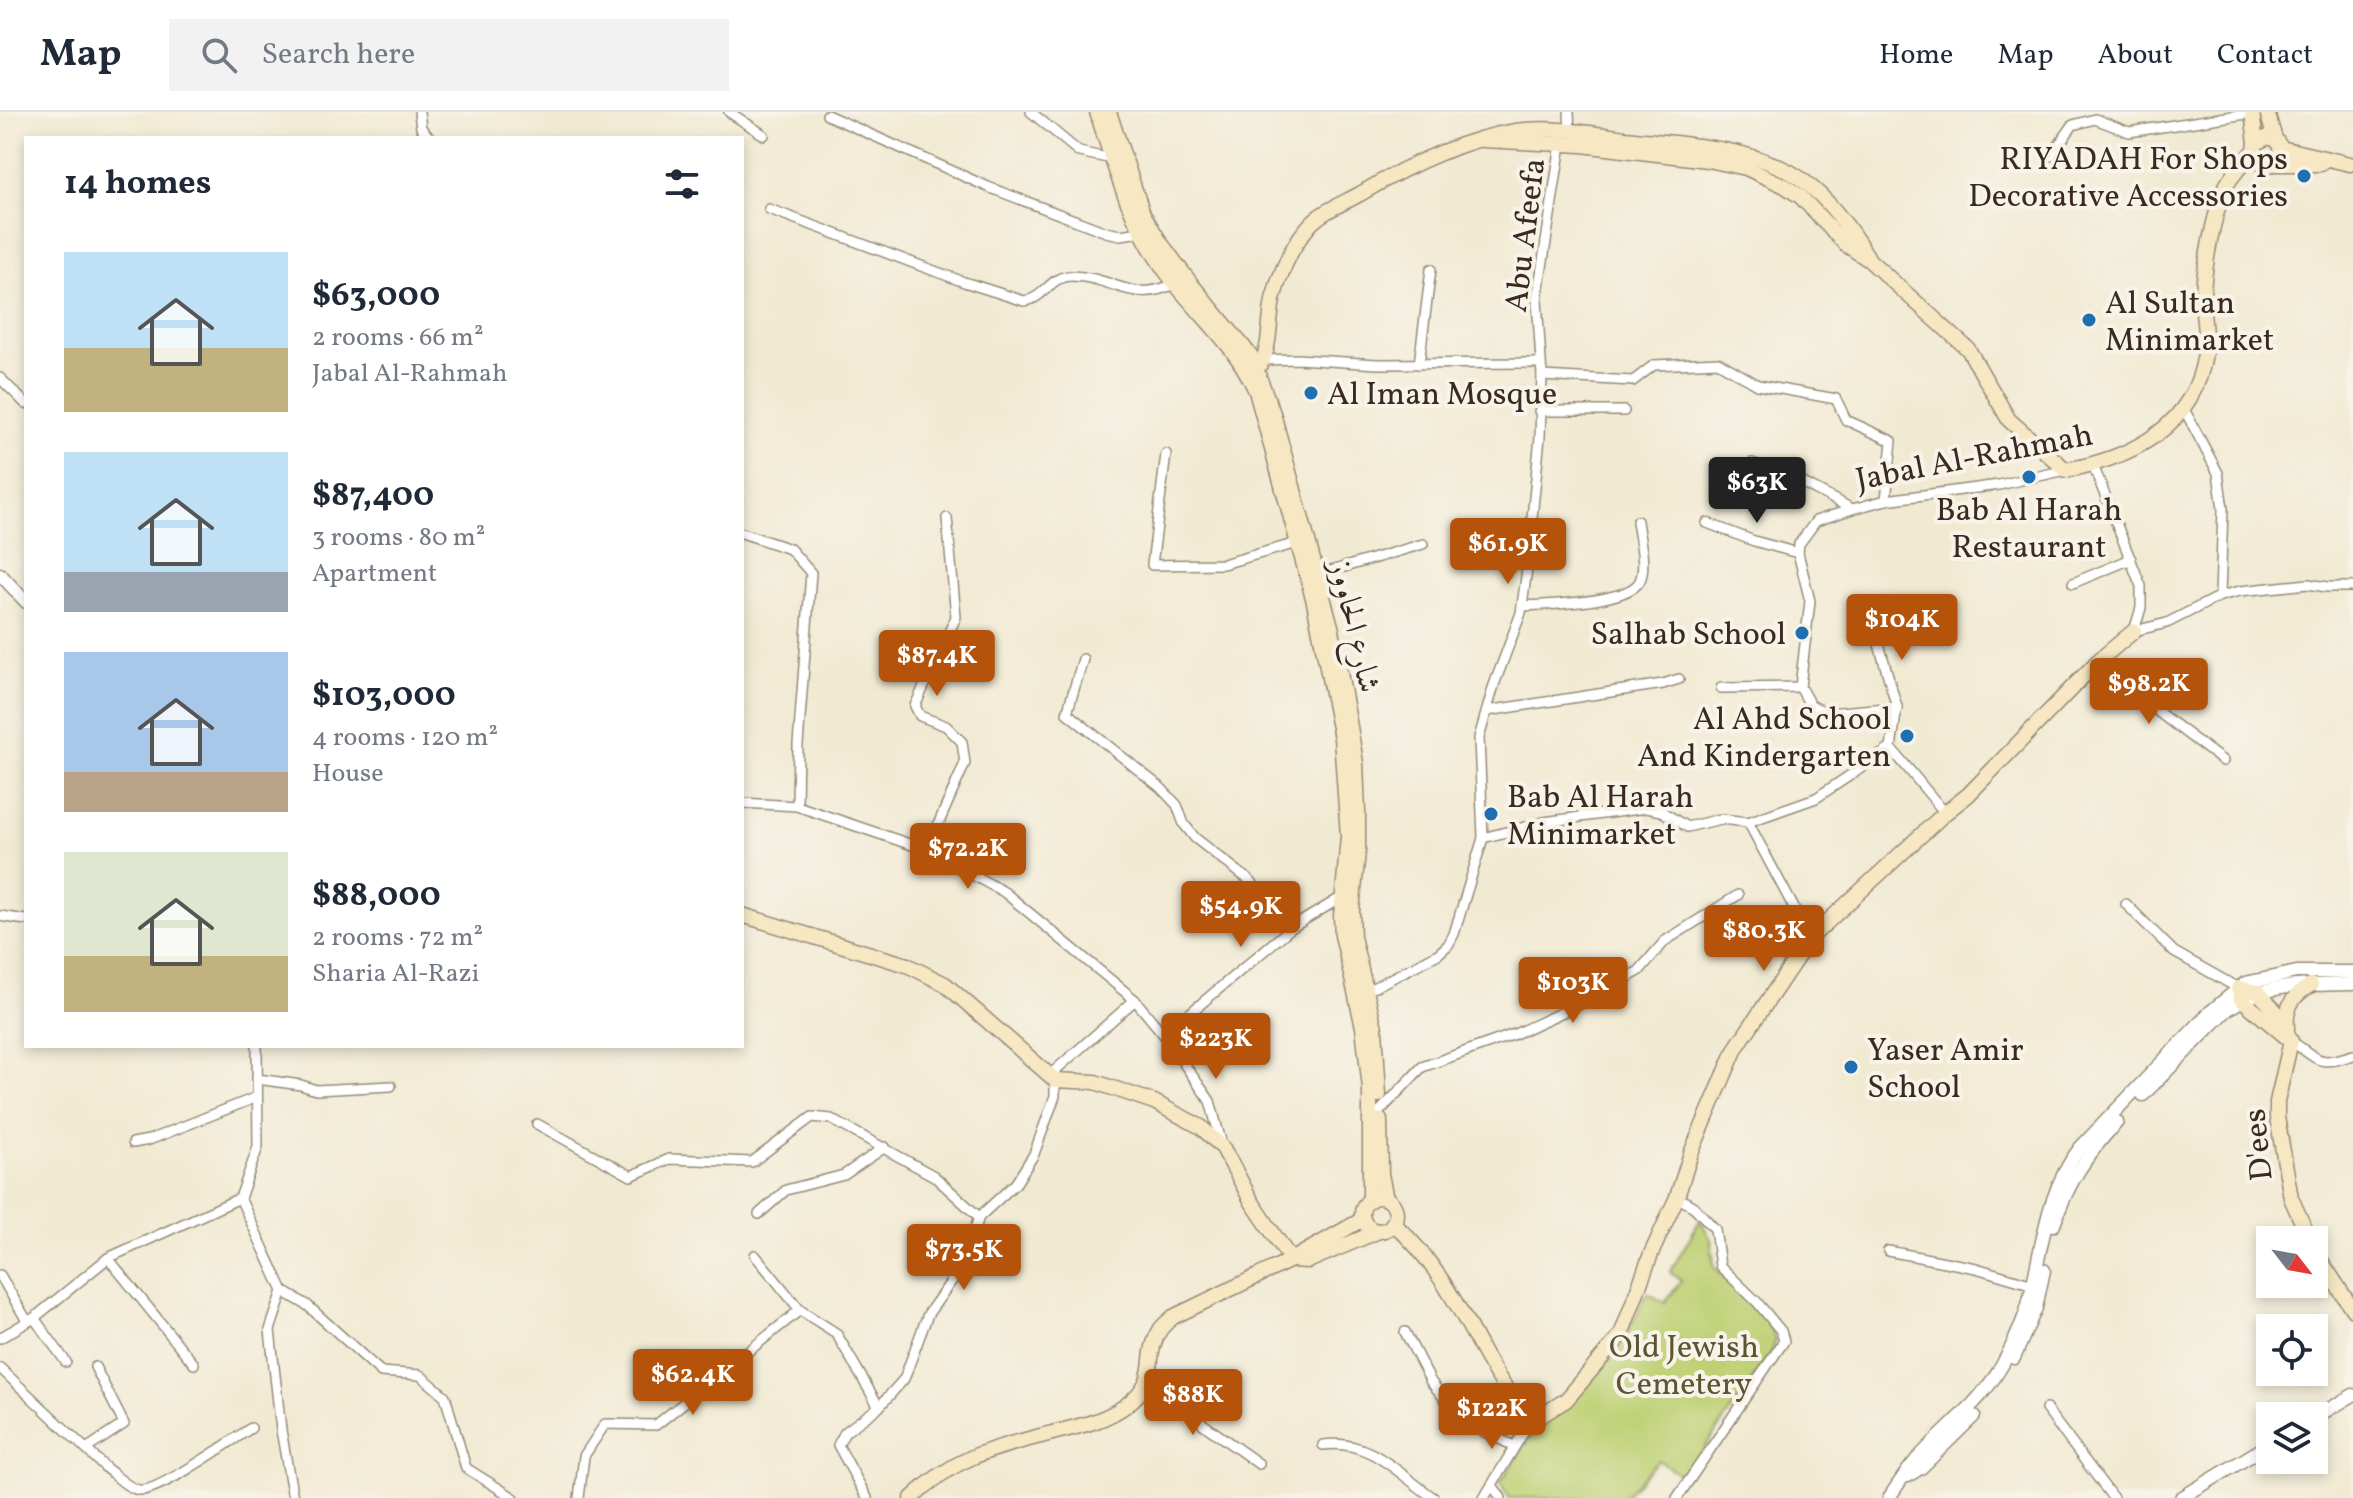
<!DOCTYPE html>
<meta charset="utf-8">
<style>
:root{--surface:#fff;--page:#f2f2f3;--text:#1f2937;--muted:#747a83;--line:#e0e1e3;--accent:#b45309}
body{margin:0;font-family:Vollkorn,Amiri,serif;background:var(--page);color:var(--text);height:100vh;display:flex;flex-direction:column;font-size:30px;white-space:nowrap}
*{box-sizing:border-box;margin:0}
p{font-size:26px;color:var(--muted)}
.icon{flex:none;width:44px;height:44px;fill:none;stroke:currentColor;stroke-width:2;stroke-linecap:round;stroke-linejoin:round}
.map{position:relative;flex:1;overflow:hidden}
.panel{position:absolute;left:24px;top:24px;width:720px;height:912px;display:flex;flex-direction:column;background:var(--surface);border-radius:0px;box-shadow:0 4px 12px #0003}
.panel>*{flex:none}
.needle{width:52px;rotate:121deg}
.buttons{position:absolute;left:2256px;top:1114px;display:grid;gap:16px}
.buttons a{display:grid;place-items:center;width:72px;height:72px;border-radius:0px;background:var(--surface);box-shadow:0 4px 12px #0003;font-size:40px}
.price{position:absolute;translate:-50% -68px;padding:0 18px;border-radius:8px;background:var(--accent);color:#fff;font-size:26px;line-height:52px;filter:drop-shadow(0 2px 4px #0008)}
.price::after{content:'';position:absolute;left:50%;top:48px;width:24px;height:18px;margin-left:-12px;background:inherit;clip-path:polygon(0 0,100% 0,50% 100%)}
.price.current{background:#222;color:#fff}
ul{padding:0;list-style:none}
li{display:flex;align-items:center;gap:24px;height:200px;padding:0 40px}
li span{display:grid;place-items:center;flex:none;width:224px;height:160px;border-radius:0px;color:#555}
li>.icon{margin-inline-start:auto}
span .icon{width:96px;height:96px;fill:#fffc;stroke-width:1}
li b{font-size:34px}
h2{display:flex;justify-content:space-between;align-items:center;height:96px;padding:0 40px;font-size:34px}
header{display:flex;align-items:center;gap:48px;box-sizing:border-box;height:112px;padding:0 40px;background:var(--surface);border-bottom:2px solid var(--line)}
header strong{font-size:38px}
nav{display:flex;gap:44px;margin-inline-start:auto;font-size:28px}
.search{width:560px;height:72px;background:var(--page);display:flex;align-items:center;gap:20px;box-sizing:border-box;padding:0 28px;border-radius:0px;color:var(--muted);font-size:30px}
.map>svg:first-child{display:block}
.green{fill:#bed073;stroke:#7c7d48;stroke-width:2}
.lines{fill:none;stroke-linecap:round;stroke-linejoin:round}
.minor-casing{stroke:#968a78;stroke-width:12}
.tertiary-casing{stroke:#968a78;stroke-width:15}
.secondary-casing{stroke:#968a78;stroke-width:17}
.minor{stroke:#fff;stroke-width:9}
.tertiary{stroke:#fff;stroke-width:12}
.secondary{stroke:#f7e8c3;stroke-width:14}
.poi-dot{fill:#1f6fb2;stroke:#f7f3e8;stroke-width:3}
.labels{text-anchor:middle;stroke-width:8;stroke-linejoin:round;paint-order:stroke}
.poi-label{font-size:32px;fill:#3b2a1e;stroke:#f7f3e8;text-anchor:start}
.street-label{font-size:32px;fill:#3b2a1e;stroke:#f7f3e8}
.park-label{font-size:32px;fill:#5c5433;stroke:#f7f3e8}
</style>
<header>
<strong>Map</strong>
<div class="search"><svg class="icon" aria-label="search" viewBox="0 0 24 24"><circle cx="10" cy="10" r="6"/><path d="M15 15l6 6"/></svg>Search here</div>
<nav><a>Home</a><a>Map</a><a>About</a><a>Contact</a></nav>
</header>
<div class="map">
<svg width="2353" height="1386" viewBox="0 0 2353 1386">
<rect width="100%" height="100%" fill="#f7f3e8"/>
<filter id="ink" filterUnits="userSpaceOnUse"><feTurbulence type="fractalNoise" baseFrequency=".0125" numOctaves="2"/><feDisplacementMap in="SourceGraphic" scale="16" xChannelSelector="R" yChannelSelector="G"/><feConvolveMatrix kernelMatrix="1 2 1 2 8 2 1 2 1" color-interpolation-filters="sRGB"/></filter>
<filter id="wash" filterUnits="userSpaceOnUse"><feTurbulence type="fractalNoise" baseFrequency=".006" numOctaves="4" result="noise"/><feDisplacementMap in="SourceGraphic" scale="32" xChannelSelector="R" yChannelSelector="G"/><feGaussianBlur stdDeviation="1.8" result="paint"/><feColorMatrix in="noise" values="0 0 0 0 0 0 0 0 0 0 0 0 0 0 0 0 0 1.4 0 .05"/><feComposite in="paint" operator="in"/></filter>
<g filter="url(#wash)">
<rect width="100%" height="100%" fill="#f1ead3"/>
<polygon class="green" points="1700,1108 1711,1127 1714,1155 1767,1207 1775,1228 1768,1246 1684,1365 1658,1348 1623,1386 1509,1386 1500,1371 1539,1312 1575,1287 1619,1237 1648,1181 1665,1191 1681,1169 1670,1160"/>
</g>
<g filter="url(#ink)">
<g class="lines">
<defs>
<g id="minor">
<polyline points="419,0 421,16 430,26"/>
<polyline points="729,0 764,23"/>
<polyline points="1031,0 1079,40 1112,47"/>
<polyline points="1569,0 1570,20"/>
<polyline points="827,3 988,75 1106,120 1120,123 1141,120"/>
<polyline points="2051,44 2073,13 2095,7 2129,20 2252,1"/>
<path d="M 769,97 L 964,170 L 1024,189 C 1045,187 1050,163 1072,164 C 1115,165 1130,193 1177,171"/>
<polyline points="1264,248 1297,247 1377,252 1540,251"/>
<polyline points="1419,252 1431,157"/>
<polyline points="1542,264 1633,269 1654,253 1718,250 1758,273 1836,287 1846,308 1892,329 1886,388"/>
<polyline points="0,266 26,292"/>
<polyline points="2183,295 2218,361 2223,397 2220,484"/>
<polyline points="1539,299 1624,299"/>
<polyline points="1166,342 1152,453 1223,452 1297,431"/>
<polyline points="1752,351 1790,364 1852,397"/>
<polyline points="2093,353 2141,474 2141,496 2134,519"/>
<polyline points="1707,411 1754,429 1798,441"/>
<polyline points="742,421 790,437 811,461 798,633 797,694"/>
<polyline points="1317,463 1423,432"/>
<polyline points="2073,471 2131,447"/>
<path d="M 1522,494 C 1545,493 1635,491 1641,466 C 1646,450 1639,426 1637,409"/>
<polyline points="1874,515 1897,595 1891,636 1945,701"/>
<polyline points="2134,519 2167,511 2220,484 2240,479 2308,472 2327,475 2353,475"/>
<polyline points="1083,547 1067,601 1160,675 1177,693 1184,712 1195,726 1249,768 1291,816"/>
<polyline points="2098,549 2141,587 2223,649"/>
<polyline points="1721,576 1800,575"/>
<polyline points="1897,595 1828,601 1810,593 1800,575 1810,489 1798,441 1799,432 1816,409 1852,397 1886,388 1999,373 2066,358"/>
<polyline points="1487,599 1663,572 1679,567"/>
<polyline points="742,691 797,694 927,738 1004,780 1135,888 1164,923 1210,989 1222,1033"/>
<polyline points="1748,710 1810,826"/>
<polyline points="1483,726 1544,710 1646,696 1661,699 1687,715 1721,707 1748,710 1816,686 1891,636"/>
<polyline points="927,738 965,651 962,630 946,614 920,604 915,594 956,505 947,406"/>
<polyline points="2126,792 2174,840 2238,876"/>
<polyline points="0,804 26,808"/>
<polyline points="1367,879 1438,842 1448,833 1454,822 1483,726 1479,626 1494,573 1521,501 1527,457 1540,325 1542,264 1537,188 1561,32"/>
<polyline points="1164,923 1291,816 1342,785"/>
<path d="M 2291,929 C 2320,948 2317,955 2353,943"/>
<polyline points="1051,962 1135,888"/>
<polyline points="257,967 301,973 316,978 391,974"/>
<polyline points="1380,999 1422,955 1515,922 1580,892 1639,859 1665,829 1738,783"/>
<polyline points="537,1012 631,1064 669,1047 752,1050 812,1005 831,1007 934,1064 979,1105"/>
<polyline points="133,1031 149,1028 257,985"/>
<polyline points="240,1086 283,1179 270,1218 281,1318 293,1386"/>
<polyline points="759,1102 786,1078 844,1063 885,1035"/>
<polyline points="1888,1139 1976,1156 2037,1174"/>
<polyline points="755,1143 800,1198 836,1221 879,1295"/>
<polyline points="108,1146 194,1252"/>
<polyline points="0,1163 27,1209"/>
<polyline points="283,1179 307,1193 381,1260 420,1263 445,1284 466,1356 514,1386"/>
<polyline points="34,1206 66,1250"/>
<polyline points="1405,1220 1431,1270 1464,1310 1514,1334"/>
<polyline points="0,1226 34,1206 108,1146 240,1086 258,1035 257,934"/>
<path d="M 0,1256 L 107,1357 C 117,1364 127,1376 139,1378 C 158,1381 231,1329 251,1316"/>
<polyline points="1147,1269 1182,1288 1203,1312 1259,1352"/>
<polyline points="2046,1297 2113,1386"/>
<path d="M 1323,1333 C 1370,1326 1398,1362 1434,1386"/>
<polyline points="86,1337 124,1312 95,1255"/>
<polyline points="1492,1373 1501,1386"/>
<polyline points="579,1386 584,1344 605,1312 656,1313 800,1198"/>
<polyline points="867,1386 838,1333 845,1320 879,1295 904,1267 928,1202 963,1153 979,1105 1016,1071 1034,1042 1055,984 1055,968"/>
<polyline points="1484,1386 1529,1311"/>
<polyline points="1677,1386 1784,1229 1781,1219 1757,1190 1720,1154 1715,1117 1694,1095 1677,1085"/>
</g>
<g id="tertiary">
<polyline points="0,462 26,490"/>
<path d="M 2143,983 L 2227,898 C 2264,870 2309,873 2353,872"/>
<path d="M 2054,1113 C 2067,1072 2087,1042 2117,1010"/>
<polyline points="2014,1246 2036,1196 2044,1158"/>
<polyline points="2314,1306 2353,1283"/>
<polyline points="1908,1364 1922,1355 1974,1304"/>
<path d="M 1889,1386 C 1898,1372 1907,1358 1918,1346 C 1950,1312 1986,1287 2007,1244 C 2015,1228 2023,1211 2028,1193 C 2042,1140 2045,1080 2080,1036 L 2210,900 L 2245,871 L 2297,860 L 2353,860"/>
<polyline points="2181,1386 2270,1332"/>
</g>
<g id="secondary">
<path d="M 1097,0 C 1115,57 1129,107 1164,157 C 1196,202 1232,226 1256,279 L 1314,490 L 1341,626 L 1348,724 L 1341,804 L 1342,823 L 1363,915 L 1370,977 L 1370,1088"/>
<polyline points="1109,0 1143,102 1160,130 1192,173 1251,244 1273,301 1332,518 1349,609 1356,651 1358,700 1358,739 1352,799 1353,825 1375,916 1379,983"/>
<polyline points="2252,0 2256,31"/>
<polyline points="2267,0 2275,27"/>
<path d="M 1483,28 L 1582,33 L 1708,48 L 1746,56 L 1785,74 L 1801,85 L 1845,132 L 1869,148 L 1968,237 L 2009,308 L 2066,358 C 2132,346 2195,314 2205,241 C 2207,221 2201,200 2203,180 C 2205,150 2213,106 2224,78 C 2230,64 2244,51 2254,39"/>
<polyline points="2281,36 2278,49 2270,53 2260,51 2254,44 2256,31 2268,25 2276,28 2281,36 2350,52"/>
<polyline points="2274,52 2321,52"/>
<path d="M 1251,262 C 1274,247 1267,208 1274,184 C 1281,159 1292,133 1309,114 C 1320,100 1344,91 1360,82 C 1408,53 1460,28 1516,19 C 1551,14 1590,21 1625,26 C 1678,32 1742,34 1790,60 C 1822,78 1848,113 1867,144"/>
<polyline points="742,803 907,853 945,872 1055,968 1095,970 1154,990 1201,1015 1223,1036 1252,1090 1291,1148"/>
<path d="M 2287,916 C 2285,895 2293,883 2311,873"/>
<polyline points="2291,929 2241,887 2238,876 2258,880 2279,903 2291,929 2277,990 2277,1005 2291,1086 2310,1128"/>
<polyline points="1380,1008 1381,1062 1386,1087"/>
<circle cx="1379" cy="1102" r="17"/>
<path d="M 1393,1111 C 1433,1146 1457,1192 1482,1238 C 1495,1263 1514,1287 1529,1311 L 1566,1288 L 1621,1223 L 1651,1142 L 1677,1085 L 1691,1041 L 1736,936 L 1810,826 L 1945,701 L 1968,683 L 2098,549 L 2134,519"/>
<polyline points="2314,1138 2353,1198"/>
<polyline points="1292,1148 1308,1149 1379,1119"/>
<path d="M 912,1386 C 958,1342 996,1336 1056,1320 C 1080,1314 1104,1309 1125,1294 C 1163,1266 1142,1247 1160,1218 C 1163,1213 1169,1209 1173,1205 L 1291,1148 L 1363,1107"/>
</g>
</defs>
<use href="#minor" class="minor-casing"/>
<use href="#tertiary" class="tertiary-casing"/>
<use href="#secondary" class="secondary-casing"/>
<use href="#minor" class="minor"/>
<use href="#tertiary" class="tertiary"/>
<use href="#secondary" class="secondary"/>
</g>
</g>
<g class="poi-dot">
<circle cx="2304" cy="64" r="8"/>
<circle cx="2089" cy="208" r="8"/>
<circle cx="1311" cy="281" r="8"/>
<circle cx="2029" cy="365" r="8"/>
<circle cx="1802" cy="521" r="8"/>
<circle cx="1907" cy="624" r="8"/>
<circle cx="1491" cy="702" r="8"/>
<circle cx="1851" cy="955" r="8"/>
</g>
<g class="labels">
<g class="poi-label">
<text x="2288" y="57" text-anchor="end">RIYADAH For Shops<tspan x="2288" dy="37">Decorative Accessories</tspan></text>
<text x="2105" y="201">Al Sultan<tspan x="2105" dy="37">Minimarket</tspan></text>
<text x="1327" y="292">Al Iman Mosque</text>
<text x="2029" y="408" text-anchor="middle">Bab Al Harah<tspan x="2029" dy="37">Restaurant</tspan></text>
<text x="1786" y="532" text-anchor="end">Salhab School</text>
<text x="1891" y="617" text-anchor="end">Al Ahd School<tspan x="1891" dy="37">And Kindergarten</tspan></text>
<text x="1507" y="695">Bab Al Harah<tspan x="1507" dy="37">Minimarket</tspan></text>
<text x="1867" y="948">Yaser Amir<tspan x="1867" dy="37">School</tspan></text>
</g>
<g class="street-label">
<text transform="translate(1524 123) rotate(-83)" y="11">Abu Afeefa</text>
<text transform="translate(1974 344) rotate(-11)" y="11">Jabal Al-Rahmah</text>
<text transform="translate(1356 514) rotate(77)" y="11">شارع الحاووز</text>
<text transform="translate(2257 1033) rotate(-96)" y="11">D'ees</text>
</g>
<g class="park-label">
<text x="1684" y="1245">Old Jewish<tspan x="1684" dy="37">Cemetery</tspan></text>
</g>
</g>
</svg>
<div class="buttons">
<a><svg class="needle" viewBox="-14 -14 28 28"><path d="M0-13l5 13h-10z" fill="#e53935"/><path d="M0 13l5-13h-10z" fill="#747a83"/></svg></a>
<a><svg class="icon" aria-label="locate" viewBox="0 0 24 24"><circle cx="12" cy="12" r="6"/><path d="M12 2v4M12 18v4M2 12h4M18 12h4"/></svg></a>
<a><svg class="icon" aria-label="layers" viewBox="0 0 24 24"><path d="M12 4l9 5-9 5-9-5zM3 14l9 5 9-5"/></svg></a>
</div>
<b class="price current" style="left:1757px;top:413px">$63K</b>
<b class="price" style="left:1508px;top:474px">$61.9K</b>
<b class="price" style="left:1902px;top:550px">$104K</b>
<b class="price" style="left:937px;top:586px">$87.4K</b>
<b class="price" style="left:2149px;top:614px">$98.2K</b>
<b class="price" style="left:968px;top:779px">$72.2K</b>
<b class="price" style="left:1241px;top:837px">$54.9K</b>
<b class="price" style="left:1764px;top:861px">$80.3K</b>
<b class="price" style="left:1573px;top:913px">$103K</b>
<b class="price" style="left:1216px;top:969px">$223K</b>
<b class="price" style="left:964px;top:1180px">$73.5K</b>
<b class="price" style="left:693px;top:1305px">$62.4K</b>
<b class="price" style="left:1193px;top:1325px">$88K</b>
<b class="price" style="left:1492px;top:1339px">$122K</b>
<section class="panel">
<h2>14 homes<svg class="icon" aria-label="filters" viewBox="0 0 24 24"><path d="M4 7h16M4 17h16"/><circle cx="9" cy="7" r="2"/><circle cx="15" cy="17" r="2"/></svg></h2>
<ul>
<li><span style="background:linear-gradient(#bfe0f5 60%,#c2b280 0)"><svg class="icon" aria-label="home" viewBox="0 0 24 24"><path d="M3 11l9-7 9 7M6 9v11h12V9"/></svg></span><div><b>$63,000</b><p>2 rooms · 66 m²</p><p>Jabal Al-Rahmah</p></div></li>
<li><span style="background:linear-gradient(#bfe0f5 75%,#9aa5b1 0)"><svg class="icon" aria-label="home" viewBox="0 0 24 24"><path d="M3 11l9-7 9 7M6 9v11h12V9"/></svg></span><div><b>$87,400</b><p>3 rooms · 80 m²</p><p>Apartment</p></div></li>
<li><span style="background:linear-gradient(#a9c7e8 75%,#b9a48a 0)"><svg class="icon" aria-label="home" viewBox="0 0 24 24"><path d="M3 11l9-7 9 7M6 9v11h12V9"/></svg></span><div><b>$103,000</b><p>4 rooms · 120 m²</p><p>House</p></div></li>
<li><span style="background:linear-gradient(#dfe7d0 65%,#c2b280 0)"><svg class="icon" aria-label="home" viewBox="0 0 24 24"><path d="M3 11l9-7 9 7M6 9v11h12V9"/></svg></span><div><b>$88,000</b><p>2 rooms · 72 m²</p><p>Sharia Al-Razi</p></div></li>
</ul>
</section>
</div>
